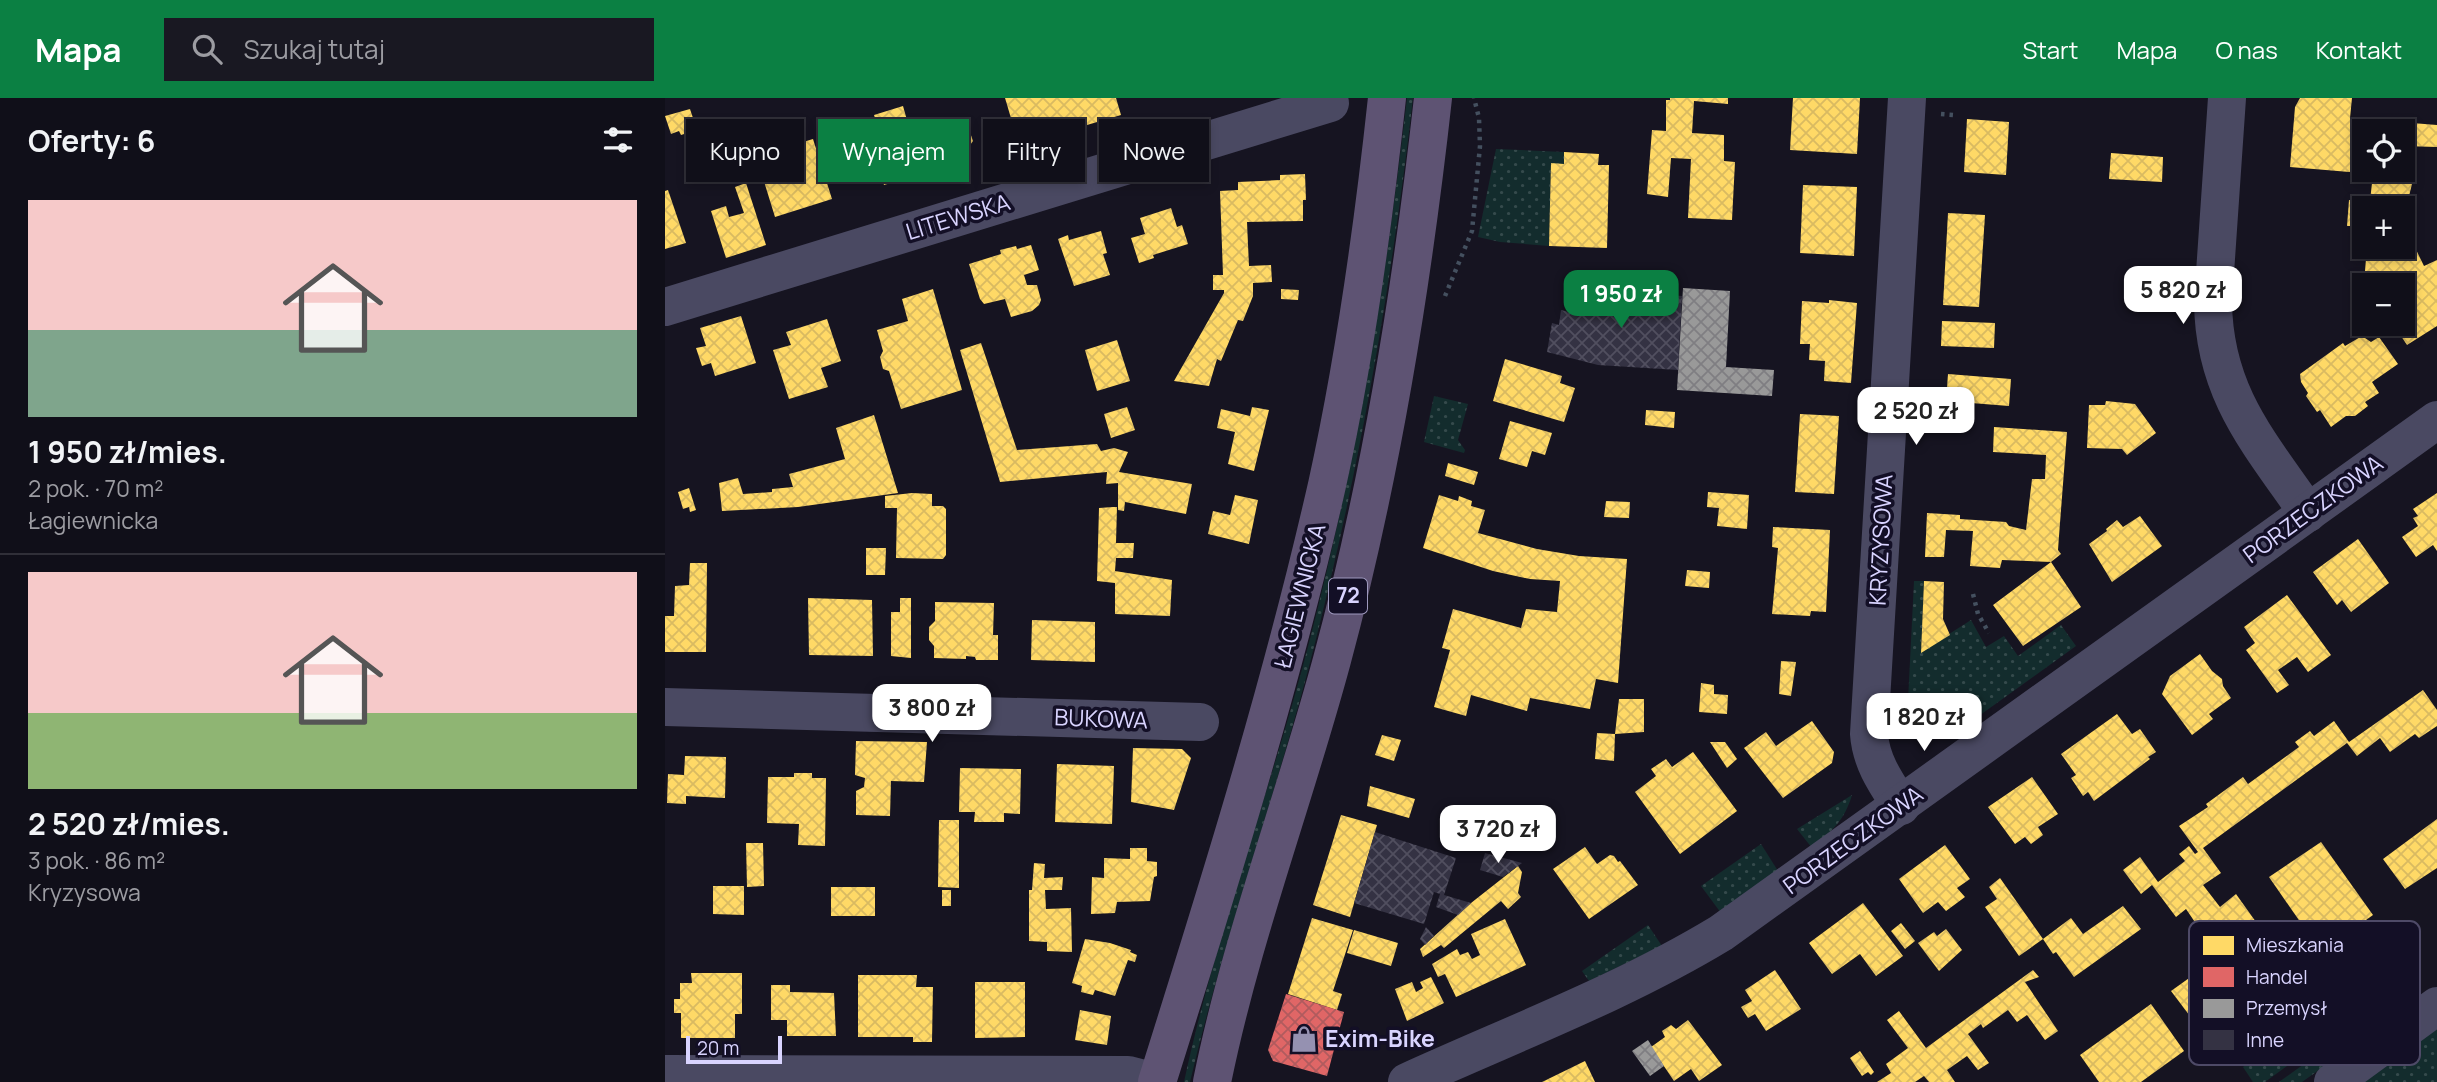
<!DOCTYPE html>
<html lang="pl">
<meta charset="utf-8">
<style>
:root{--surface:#100f19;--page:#191822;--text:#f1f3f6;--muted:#9c9ca2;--line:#302f38;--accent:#0b8043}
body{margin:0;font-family:Manrope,sans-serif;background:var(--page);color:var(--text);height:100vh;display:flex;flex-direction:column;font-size:26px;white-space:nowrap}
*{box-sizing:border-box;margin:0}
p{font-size:23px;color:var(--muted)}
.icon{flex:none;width:38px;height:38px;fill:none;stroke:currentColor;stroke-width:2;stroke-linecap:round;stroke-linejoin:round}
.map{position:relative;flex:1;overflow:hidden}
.panel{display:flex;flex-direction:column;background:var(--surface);width:665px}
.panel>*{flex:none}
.banner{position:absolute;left:21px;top:21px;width:665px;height:63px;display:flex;gap:14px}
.fabs{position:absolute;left:1687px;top:21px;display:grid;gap:14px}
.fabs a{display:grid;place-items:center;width:63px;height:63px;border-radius:0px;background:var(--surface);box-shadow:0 4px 10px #0003,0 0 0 2px var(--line);font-size:35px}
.scale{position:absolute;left:21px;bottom:18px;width:96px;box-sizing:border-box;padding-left:7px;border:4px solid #d9d4ff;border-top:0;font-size:19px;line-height:24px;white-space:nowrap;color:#d9d4ff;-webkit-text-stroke:5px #130f26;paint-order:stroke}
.price{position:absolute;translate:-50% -60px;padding:0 16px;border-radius:14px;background:#fff;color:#222;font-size:23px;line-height:46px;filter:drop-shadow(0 2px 4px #0008)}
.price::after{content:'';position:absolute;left:50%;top:42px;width:21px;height:16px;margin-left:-10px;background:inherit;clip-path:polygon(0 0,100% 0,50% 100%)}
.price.selected{background:var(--accent);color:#fff}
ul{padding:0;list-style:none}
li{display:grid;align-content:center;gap:14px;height:371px;padding:0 28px}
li+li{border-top:2px solid var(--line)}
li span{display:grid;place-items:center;height:217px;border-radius:0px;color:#555}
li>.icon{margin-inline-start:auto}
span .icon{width:126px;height:126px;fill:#fffc;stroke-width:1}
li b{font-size:30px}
h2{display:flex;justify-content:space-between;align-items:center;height:84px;padding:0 28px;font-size:30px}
.tag{padding:0 24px;border-radius:0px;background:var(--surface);box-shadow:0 4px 10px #0003,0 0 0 2px var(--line);font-size:24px;line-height:63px}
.tag.selected{background:var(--accent);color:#fff}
header{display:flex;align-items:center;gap:42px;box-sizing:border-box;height:98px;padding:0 35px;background:var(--accent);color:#fff}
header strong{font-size:33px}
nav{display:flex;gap:38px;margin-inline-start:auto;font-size:24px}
.search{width:490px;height:63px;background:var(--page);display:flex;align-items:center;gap:18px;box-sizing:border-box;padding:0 24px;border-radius:0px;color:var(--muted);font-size:26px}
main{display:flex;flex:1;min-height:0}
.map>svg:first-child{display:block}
.grass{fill:url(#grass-dots)}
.homes{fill:url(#homes-cross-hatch)}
.shops{fill:url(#shops-cross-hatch)}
.industry{fill:url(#industry-cross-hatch)}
.building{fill:url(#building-cross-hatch)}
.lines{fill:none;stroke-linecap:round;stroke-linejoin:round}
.path{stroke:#44505f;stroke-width:4.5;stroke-dasharray:3.5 5;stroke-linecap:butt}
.minor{stroke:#4a4962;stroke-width:38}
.major{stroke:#5e5373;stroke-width:38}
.labels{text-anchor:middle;stroke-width:7;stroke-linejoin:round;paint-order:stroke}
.shield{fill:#130f26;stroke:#9e99be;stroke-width:2}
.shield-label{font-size:21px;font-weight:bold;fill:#d9d4ff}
.street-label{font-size:23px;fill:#d9d4ff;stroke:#130f26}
.poi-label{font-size:23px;font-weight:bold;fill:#d9d4ff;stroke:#130f26;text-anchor:start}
.key{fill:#130f26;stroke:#4e4a67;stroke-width:2}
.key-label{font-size:19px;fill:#d9d4ff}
</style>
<header>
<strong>Mapa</strong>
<div class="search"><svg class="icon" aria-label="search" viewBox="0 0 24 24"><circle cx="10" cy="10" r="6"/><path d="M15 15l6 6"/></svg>Szukaj tutaj</div>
<nav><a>Start</a><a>Mapa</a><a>O nas</a><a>Kontakt</a></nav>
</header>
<main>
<section class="panel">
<h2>Oferty: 6<svg class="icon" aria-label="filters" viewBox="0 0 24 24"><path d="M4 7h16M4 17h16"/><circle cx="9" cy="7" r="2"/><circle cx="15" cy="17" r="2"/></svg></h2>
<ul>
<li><span style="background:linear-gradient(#f6c9c9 60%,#7fa58c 0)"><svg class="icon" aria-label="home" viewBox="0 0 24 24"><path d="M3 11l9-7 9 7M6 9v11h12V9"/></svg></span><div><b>1 950 zł/mies.</b><p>2 pok. · 70 m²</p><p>Łagiewnicka</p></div></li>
<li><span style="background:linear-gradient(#f6c9c9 65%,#8fb573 0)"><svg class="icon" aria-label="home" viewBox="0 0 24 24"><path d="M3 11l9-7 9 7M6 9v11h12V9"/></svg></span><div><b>2 520 zł/mies.</b><p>3 pok. · 86 m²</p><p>Kryzysowa</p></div></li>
</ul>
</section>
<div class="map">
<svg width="1772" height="984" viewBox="0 0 1772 984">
<defs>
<pattern id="grass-dots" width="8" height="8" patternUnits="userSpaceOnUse" patternTransform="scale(1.75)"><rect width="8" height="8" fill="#132c2d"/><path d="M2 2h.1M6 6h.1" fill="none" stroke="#354a4c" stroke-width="1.8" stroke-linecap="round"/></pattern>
<pattern id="homes-cross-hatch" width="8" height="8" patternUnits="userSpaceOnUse" patternTransform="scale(1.75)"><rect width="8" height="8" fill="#ffd966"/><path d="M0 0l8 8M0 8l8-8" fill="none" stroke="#d9ba61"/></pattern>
<pattern id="shops-cross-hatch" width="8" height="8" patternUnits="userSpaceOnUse" patternTransform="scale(1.75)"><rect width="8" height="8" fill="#e06666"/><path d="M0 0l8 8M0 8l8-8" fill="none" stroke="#b05b5e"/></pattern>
<pattern id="industry-cross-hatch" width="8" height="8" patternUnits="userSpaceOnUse" patternTransform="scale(1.75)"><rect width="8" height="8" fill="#999"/><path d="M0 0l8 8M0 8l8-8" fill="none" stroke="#7f7e82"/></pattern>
<pattern id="building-cross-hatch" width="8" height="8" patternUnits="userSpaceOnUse" patternTransform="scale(1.75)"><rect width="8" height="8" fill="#343243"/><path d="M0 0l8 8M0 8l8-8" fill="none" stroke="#514f5f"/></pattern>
</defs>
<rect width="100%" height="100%" fill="#161421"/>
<g class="grass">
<path d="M 742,0 L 748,0 C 727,183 696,363 651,541 C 614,690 560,834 525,984 L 519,984 C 551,834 607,690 645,541 C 691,363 721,183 742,0 Z"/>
<polygon points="831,51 899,54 899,66 886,66 884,148 835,144 813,139"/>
<polygon points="769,298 803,306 793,342 800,352 799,355 759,344"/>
<polygon points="1249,483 1259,483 1256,554 1306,522 1321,549 1339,538 1353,558 1396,527 1411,548 1293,633 1264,640 1253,636 1243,603"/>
<path d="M 1187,697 C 1179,723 1168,732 1147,750 L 1132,731 Z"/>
<polygon points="1096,746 1113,773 1056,815 1036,788"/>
<polygon points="983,827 997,848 924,883 917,873"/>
<polygon points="1749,886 1757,897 1698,940 1690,929"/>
<polygon points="1636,927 1651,947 1600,984 1588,984 1578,969"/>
<polygon points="1772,930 1772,984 1698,984"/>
<polygon points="1660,951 1668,962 1637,984 1614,984"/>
</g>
<g class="homes">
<polygon points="340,0 451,0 456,17 354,47"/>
<polygon points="1005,0 1063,0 1063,6 1029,3 1027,35 1059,37 1059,63 1070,64 1067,122 1023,120 1026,61 1006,60 1003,99 982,96 987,32 1001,33 1001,2 1005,2"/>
<polygon points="1128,0 1195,0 1192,56 1125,52"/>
<polygon points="1635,0 1687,0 1685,20 1772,27 1772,49 1738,48 1738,33 1699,33 1699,72 1738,72 1747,86 1739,118 1738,110 1699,110 1699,128 1682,128 1684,102 1705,103 1708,76 1625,69 1630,9"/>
<polygon points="238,8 246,36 293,22 295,28 302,26 308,43 302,51 305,62 219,87 213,67 206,68 199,44 216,38 209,17"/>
<polygon points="25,11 32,32 16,37 14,33 6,36 0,18"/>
<polygon points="1302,21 1344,24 1341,77 1299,74"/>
<polygon points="148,41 167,101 110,119 93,64 137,51 135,45"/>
<polygon points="899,54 934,56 933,67 944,67 942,150 884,148 886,65 899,66"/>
<polygon points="1446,55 1498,59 1497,84 1444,81"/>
<polygon points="640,76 641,102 638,102 638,123 582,124 584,168 606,167 607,184 588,185 588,198 578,223 573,222 556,263 552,261 544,288 509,283 559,195 559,192 548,192 548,177 558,177 555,93 573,92 573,84 615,82 615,77"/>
<polygon points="81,85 101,147 61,160 46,113 61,108 64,119 79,115 70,89"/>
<polygon points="1138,87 1192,89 1189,158 1135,155"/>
<polygon points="3,92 21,145 0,151 0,93"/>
<polygon points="506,110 512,129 517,127 523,146 488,157 489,160 474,165 466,140 480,136 475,120"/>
<polygon points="1283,115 1320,117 1314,209 1278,207"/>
<polygon points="1738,125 1759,168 1772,162 1772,228 1742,247 1728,226 1738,226 1738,187 1702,187 1699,185 1702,149 1738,149"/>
<polygon points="436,133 442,155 438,156 445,177 409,188 393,141 403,137 404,142"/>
<polygon points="366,147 374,172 359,177 362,187 372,187 376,202 374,207 367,213 346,219 340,201 319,206 315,201 304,166 336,156 335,152 351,148 352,151"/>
<polygon points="268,191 297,292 236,311 224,273 218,271 215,259 218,253 212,232 243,223 237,201"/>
<polygon points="616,191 634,192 633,202 616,201"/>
<polygon points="1164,202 1192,205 1186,285 1159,283 1160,263 1144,262 1145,246 1135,246 1137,203 1164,205"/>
<polygon points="76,218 91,265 50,278 46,265 37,268 31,250 41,248 35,230"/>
<polygon points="162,221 176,263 156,270 163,289 124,301 108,252 126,247 121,234"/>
<polygon points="1277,223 1330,225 1329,250 1276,248"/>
<polygon points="1697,238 1706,244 1714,239 1733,266 1707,284 1714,295 1700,304 1703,308 1690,318 1681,318 1666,329 1655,312 1652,314 1641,298 1643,295 1636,284 1635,276 1678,245 1680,248"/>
<polygon points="452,242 465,283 432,293 420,252"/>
<polygon points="316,245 352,352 432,346 436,353 449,350 463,354 454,374 527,386 521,416 460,404 459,413 453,412 453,385 441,386 442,374 335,384 295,252"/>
<polygon points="840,261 897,278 895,285 910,290 899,324 828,303"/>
<polygon points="1283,276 1346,281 1344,308 1281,303"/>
<polygon points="1441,303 1470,306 1491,335 1462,357 1457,351 1422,350 1424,307 1440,307"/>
<polygon points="462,309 470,332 446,340 439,316"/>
<polygon points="587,309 604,312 589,373 563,366 570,334 552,330 556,311 585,318"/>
<polygon points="981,312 1010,314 1009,330 980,327"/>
<polygon points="1135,316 1174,318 1169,396 1130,394"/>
<polygon points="209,317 233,395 133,409 57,413 54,385 73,380 78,396 107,394 107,391 128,389 124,376 180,361 171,330"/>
<polygon points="845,323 887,335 880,357 867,353 862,369 834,361"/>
<polygon points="1329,329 1402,334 1394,438 1393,452 1396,456 1386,464 1416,509 1358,548 1328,507 1386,464 1337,462 1335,470 1305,468 1308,433 1281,432 1279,459 1260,459 1262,415 1295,417 1295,421 1341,424 1344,428 1361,432 1367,381 1380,381 1381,357 1328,354"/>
<polygon points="783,365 813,374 809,387 780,378"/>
<polygon points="24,390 31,412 25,414 24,409 18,411 13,394"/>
<polygon points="1043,394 1084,397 1082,431 1052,428 1054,410 1042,409"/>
<polygon points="247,395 267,396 267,408 278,408 281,411 281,457 278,461 231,460 232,410 220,410 220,398"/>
<polygon points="1772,395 1772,453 1768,447 1751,459 1737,439 1753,428 1748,420 1753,418 1748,411"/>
<polygon points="570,397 593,402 584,446 543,436 548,413 565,417"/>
<polygon points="774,397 793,403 794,398 807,403 806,408 820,412 813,435 872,451 914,458 962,461 953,585 931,581 925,611 865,600 862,613 806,597 801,618 769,609 785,552 777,550 788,511 856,530 861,511 892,514 895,483 865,481 828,473 758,450"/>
<polygon points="941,403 965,404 964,420 939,419"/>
<polygon points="448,409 452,409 451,445 469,445 468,460 451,460 450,473 507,482 505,518 450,516 450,485 432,483 434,410"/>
<polygon points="1475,418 1497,448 1447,484 1424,446 1442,433 1441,431 1452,422 1458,429"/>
<polygon points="1108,429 1165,432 1161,514 1146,513 1145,518 1107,516 1113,450 1107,449"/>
<polygon points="1693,441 1724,485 1686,514 1677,502 1672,507 1648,474"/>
<polygon points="201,450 221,450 220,477 201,477"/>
<polygon points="25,465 42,465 41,554 0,554 0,518 9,518 10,488 24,487"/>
<polygon points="1022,472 1045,474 1044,490 1020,488"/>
<polygon points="1259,483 1279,484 1278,521 1285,537 1256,555"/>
<polygon points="1622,497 1666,557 1643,574 1632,559 1613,572 1624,587 1612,595 1581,552 1590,545 1579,529"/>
<polygon points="143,500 207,502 208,558 144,557"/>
<polygon points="235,500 246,500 246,560 226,558 226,514 235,514"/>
<polygon points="270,504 329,505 328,537 333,537 333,562 311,562 310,559 301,558 301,561 269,560 269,548 264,542 264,529 270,523"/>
<polygon points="367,522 430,524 430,564 366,562"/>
<polygon points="1535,556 1547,573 1557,581 1558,588 1566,600 1544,616 1548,621 1527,637 1497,596 1505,578"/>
<polygon points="1116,563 1131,564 1126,598 1114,596"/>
<polygon points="1036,585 1049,587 1049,596 1063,597 1062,616 1034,614"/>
<polygon points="1758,592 1772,612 1772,628 1754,640 1750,636 1725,654 1715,640 1692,658 1682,645 1538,750 1556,775 1538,787 1555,809 1571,796 1591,824 1576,834 1573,829 1562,838 1554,828 1544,835 1538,836 1521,811 1511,819 1487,787 1476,796 1458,772 1475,759 1493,784 1520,763 1514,756 1524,748 1530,756 1533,754 1514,728 1543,709 1541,706 1578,679 1583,686 1634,649 1630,644 1645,633 1649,638 1669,623 1684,644"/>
<polygon points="954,601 979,601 979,634 950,636"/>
<polygon points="1452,616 1467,636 1475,631 1491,654 1483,659 1485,661 1429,703 1423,694 1418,698 1406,680 1411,677 1396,656"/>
<polygon points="1147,623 1169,654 1167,665 1118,700 1079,650 1101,634 1111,648"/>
<polygon points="932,635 950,636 949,663 930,661"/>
<polygon points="717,637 736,642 729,663 710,657"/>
<polygon points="191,643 262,644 259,684 226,683 225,718 191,717 191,693 199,689 200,680 190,677"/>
<polygon points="1045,644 1060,644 1072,661 1062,670"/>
<polygon points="468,650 517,651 526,660 509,712 466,704"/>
<polygon points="1028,654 1072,713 1015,756 970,694 991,678 986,671 1001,661 1007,669"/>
<polygon points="20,658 61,659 60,700 21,698 21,706 2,705 3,676 19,677"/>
<polygon points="392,666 449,668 447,726 390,724"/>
<polygon points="295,670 356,671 355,716 339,715 339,724 309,724 310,714 294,714"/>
<polygon points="129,675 147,675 147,680 161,680 160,748 133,747 134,726 102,725 103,679 129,679"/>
<polygon points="1367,679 1393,716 1373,729 1378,737 1366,746 1360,739 1350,746 1323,709"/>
<polygon points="705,688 750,701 744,720 702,708"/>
<polygon points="676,717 712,727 685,819 648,807"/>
<polygon points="1772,721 1772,770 1740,791 1718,761"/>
<polygon points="274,722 294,722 294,790 273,789"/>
<polygon points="1656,744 1708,817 1656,854 1604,779"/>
<polygon points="81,745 98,745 99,788 82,789"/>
<polygon points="1280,747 1305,781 1292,790 1300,799 1281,813 1273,804 1258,815 1234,781"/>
<polygon points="920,749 932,766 945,757 949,758 953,764 955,763 973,787 924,821 888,771"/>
<polygon points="465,750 482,750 482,763 492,764 492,778 489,779 485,803 452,804 450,815 426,816 427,779 439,780 439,760 465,761"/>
<polygon points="369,765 380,766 379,780 398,779 397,792 380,792 381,811 406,810 407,854 382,853 382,844 364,843 364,792 367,792"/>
<polygon points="853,768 857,774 853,795 856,799 843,811 836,803 779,850 776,847 758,859 755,851 806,805"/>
<polygon points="1335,780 1378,841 1354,858 1320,809 1332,801 1324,789"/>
<polygon points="48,788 79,788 79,817 48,816"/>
<rect x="166" y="789" width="44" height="29"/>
<rect x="277" y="792" width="9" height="16"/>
<polygon points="1198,805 1238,858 1211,878 1195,856 1167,876 1144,845"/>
<polygon points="1458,808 1476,831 1409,879 1391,854 1388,856 1378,841 1406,820 1418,836"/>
<polygon points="647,820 688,832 668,893 677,896 672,912 623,896"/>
<polygon points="840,821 861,867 791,899 780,876 773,879 767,866 792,851 795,857 803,854 807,861 815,857 806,836"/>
<polygon points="1236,825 1250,843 1240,851 1226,833"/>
<polygon points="1281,831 1297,852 1274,873 1253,845 1269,834 1272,838"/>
<polygon points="689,832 733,845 726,868 682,855"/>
<polygon points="420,841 445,845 466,852 465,854 472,857 470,864 463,862 450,898 430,892 428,897 416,894 417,888 407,885"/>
<polygon points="1110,872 1136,911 1101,933 1090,916 1083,920 1076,909 1087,903 1080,892"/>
<polygon points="1368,872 1374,879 1360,884 1393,933 1380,942 1362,917 1352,924 1343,912 1318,930 1316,926 1303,936 1324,965 1313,972 1302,958 1282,972 1290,984 1264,984 1259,978 1250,984 1212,984 1226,975 1221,966 1243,950 1222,922 1234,913 1261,950"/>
<polygon points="1534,873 1567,919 1540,938 1506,893"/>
<polygon points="26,875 77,875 77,916 70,916 70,940 16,940 16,915 9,915 9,901 15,901 15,885 27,885"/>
<polygon points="193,877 252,877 251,889 268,889 267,944 248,944 248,939 193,939"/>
<polygon points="766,879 779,905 742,923 730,891 747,884 751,894 758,890 755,884"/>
<polygon points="310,884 360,884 360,939 310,940"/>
<polygon points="106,887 125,887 125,894 169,895 171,938 122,938 122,922 106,922"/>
<polygon points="1486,906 1519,953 1476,984 1434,984 1415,957"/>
<polygon points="415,912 446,918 442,947 410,942"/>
<polygon points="1023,922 1057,967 1034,983 1026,971 1009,983 986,949 1000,939 997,933 1006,927 1011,931"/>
<polygon points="1195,953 1209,974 1206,977 1203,974 1197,978 1185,960"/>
<polygon points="920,963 930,984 877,984"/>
</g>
<polygon class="shops" points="621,896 679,914 662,978 608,963 603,952"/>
<g class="industry">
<polygon points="1018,190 1065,193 1061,269 1109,272 1107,298 1012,292"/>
<polygon points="983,942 999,968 985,978 967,953"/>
</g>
<g class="building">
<polygon points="916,190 1017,198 1013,272 933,267 882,254 887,225 894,227 896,212 912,216"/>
<polygon points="710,734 791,760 779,797 806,805 793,817 771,809 775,796 769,794 759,826 689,805"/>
<polygon points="820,755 857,765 838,779 815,772"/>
<polygon points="761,829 769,838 760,847 755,841"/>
</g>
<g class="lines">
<g class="path">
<polyline points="1276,16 1289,17"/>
<polyline points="780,198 807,133 815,48 814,20 809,0"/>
<polyline points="1308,496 1313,516 1324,535"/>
</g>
<g class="minor">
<path d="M 1562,0 L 1548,204 C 1549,295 1594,344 1643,415"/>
<polyline points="0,209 665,5"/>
<polyline points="0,609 535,624"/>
<path d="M 1236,708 C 1221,685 1206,664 1204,636 L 1242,0"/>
<polyline points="0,976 463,977 490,984"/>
<path d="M 742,984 C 847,936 957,895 1056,835 L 1772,322"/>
<polyline points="1668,984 1772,908"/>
</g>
<g class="major">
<path d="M 492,984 C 554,787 616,589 662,387 C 690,260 708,130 722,0"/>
<path d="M 547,984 C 576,841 629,703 667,562 C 717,377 747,190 768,0"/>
</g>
</g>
<defs>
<symbol id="shop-bare" viewBox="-9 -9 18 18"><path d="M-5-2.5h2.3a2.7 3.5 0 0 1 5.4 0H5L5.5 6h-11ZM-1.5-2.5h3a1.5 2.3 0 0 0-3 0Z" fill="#9591b1" stroke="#130f26" stroke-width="2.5" paint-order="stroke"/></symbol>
</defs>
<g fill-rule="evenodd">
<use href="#shop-bare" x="620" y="922" width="38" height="38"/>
</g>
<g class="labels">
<rect class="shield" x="664" y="480.5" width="38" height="35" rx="5"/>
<g class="shield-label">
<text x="683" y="505">72</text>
</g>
<g class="street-label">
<text transform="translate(293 119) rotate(-17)" y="8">LITEWSKA</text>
<text transform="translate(1648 411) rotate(-36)" y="8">PORZECZKOWA</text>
<text transform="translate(1216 442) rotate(-87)" y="8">KRYZYSOWA</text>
<text transform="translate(635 498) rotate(-76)" y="8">ŁAGIEWNICKA</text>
<text transform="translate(436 621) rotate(2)" y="8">BUKOWA</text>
<text transform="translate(1188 742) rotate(-36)" y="8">PORZECZKOWA</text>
</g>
<g class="poi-label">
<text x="660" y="949">Exim-Bike</text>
</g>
</g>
<rect x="1524" y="823" width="231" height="144" rx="10" class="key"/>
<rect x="1538" y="838" width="31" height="19" fill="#ffd966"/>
<rect x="1538" y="869" width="31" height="20" fill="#e06666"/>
<rect x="1538" y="901" width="31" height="19" fill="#999"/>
<rect x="1538" y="932" width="31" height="20" fill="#343243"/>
<g class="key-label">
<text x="1581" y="854">Mieszkania</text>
<text x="1581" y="886">Handel</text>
<text x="1581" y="917">Przemysł</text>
<text x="1581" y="949">Inne</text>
</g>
</svg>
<div class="fabs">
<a><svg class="icon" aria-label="locate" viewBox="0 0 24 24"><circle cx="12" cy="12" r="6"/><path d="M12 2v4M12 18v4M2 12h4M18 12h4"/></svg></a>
<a>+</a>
<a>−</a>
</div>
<div class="scale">20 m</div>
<b class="price" style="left:1518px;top:228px">5 820 zł</b>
<b class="price selected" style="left:956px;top:232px">1 950 zł</b>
<b class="price" style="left:1251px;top:349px">2 520 zł</b>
<b class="price" style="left:267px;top:646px">3 800 zł</b>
<b class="price" style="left:1259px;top:655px">1 820 zł</b>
<b class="price" style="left:833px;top:767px">3 720 zł</b>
<div class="banner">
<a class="tag">Kupno</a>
<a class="tag selected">Wynajem</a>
<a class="tag">Filtry</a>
<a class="tag">Nowe</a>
</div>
</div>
</main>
